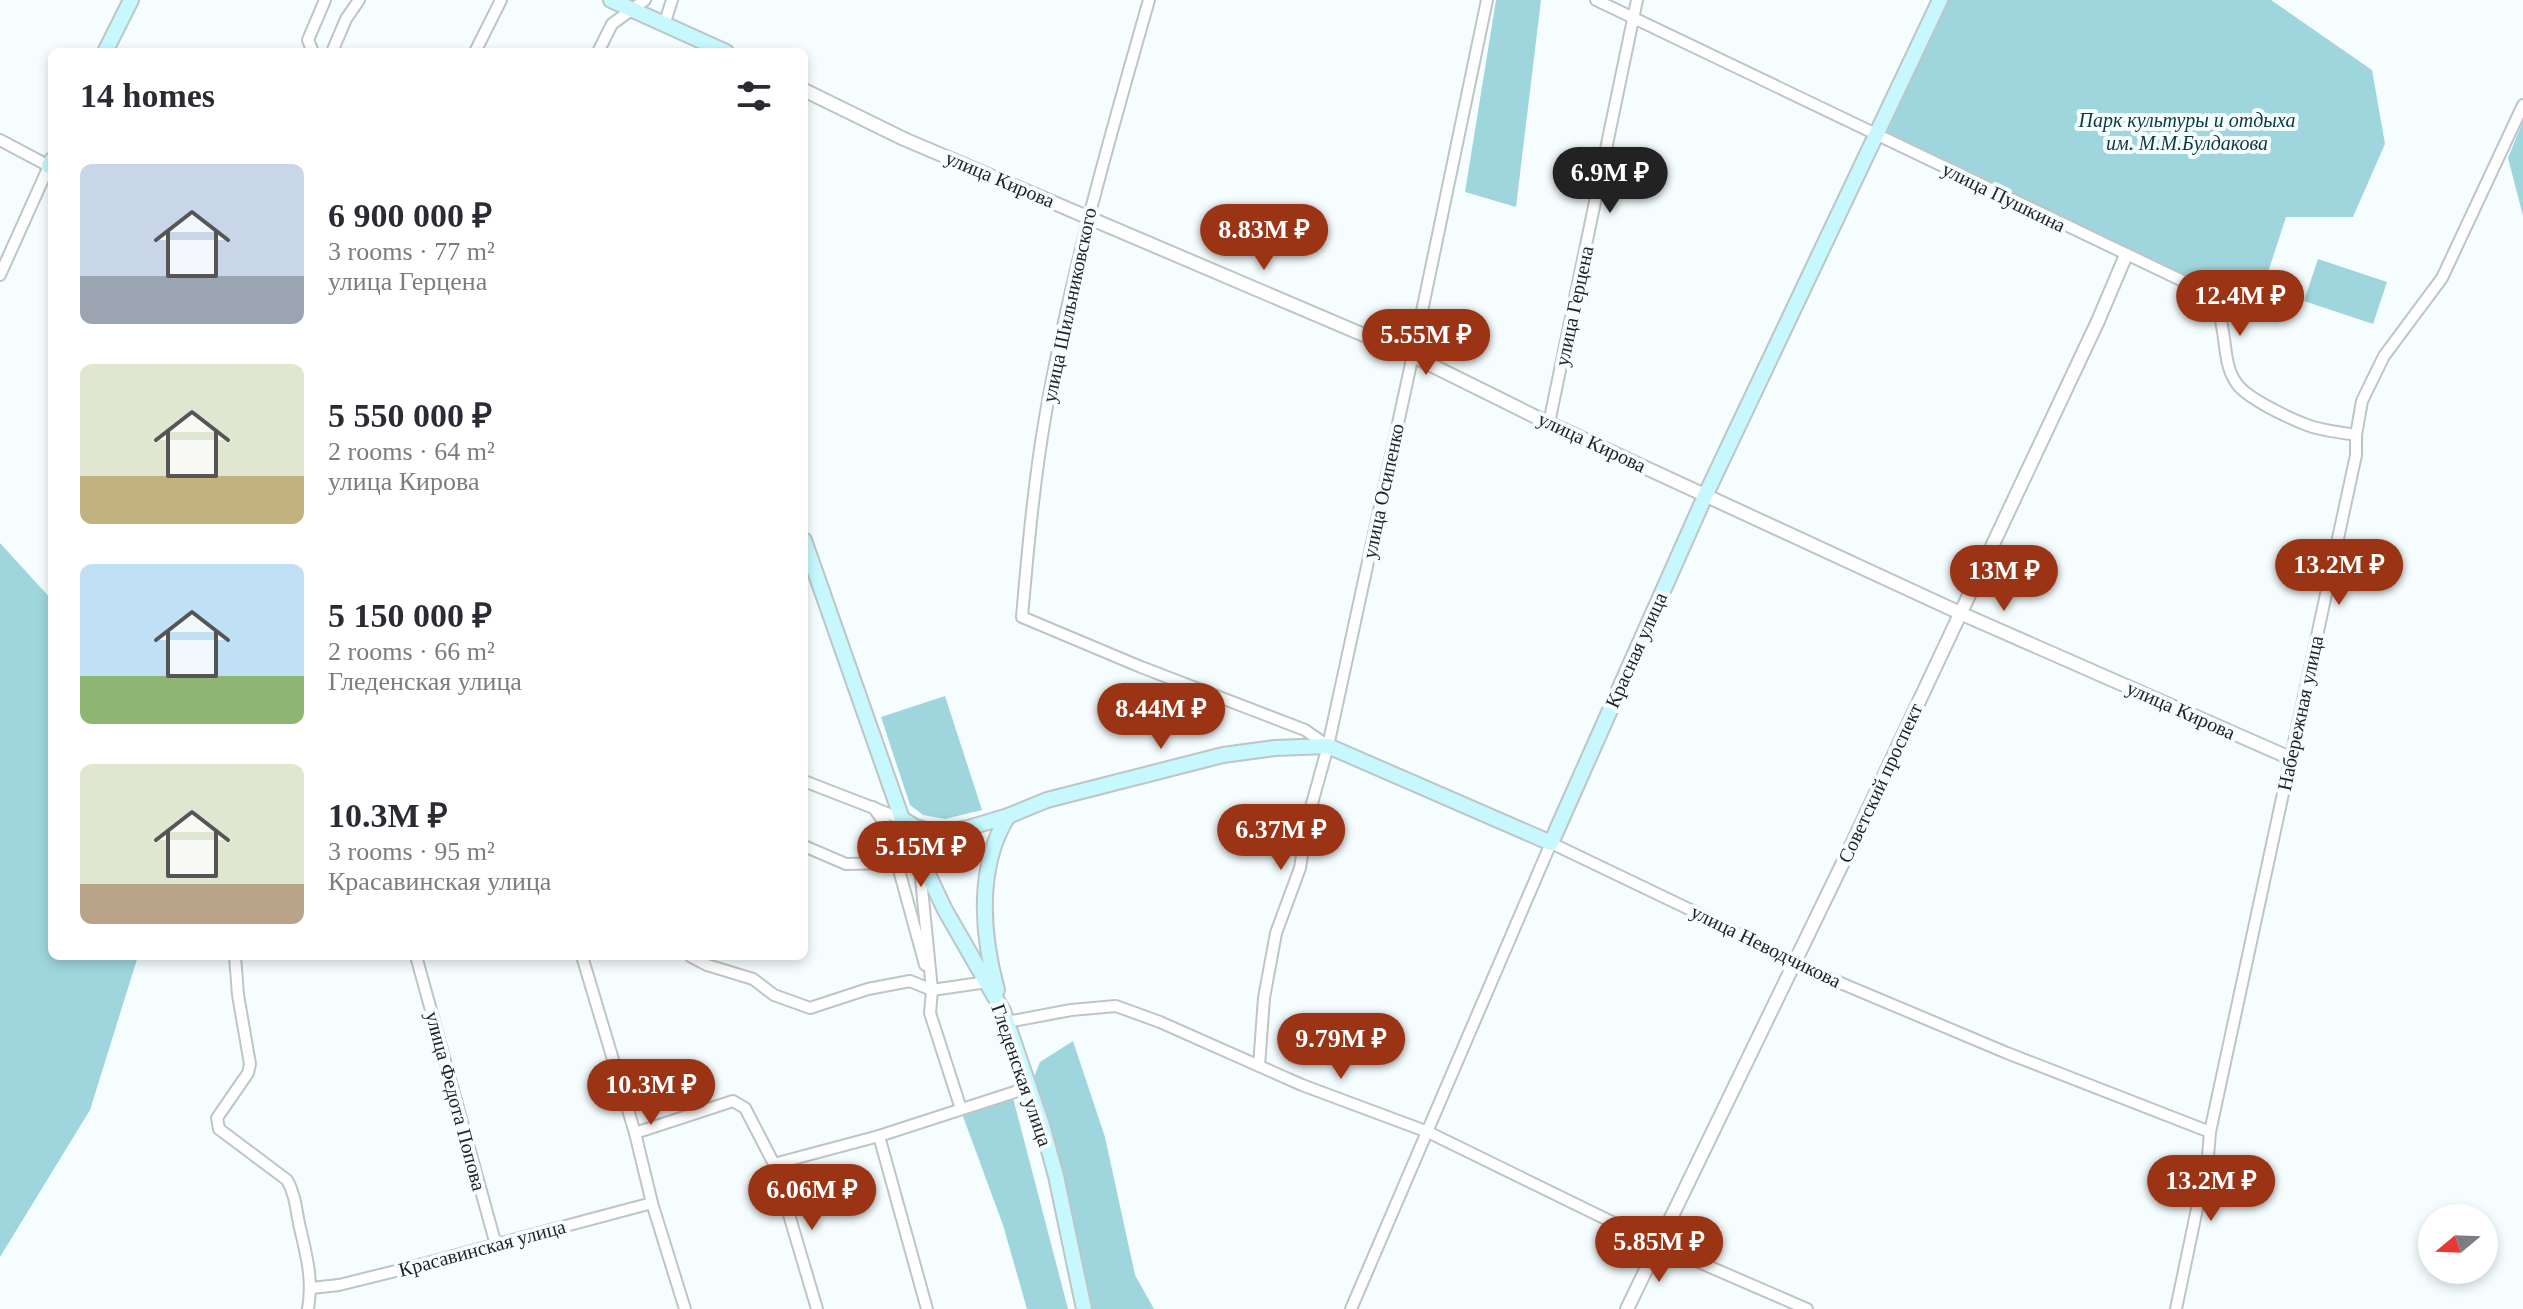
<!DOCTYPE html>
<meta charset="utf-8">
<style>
:root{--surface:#fff;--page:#f7f7f7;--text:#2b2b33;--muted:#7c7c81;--accent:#9b3415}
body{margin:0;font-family:"Times New Roman",serif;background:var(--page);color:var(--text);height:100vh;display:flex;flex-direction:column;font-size:30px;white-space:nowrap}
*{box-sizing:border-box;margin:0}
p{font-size:26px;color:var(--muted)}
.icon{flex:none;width:44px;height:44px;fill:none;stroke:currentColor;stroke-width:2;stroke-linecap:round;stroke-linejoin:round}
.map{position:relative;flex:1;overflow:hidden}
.details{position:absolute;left:48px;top:48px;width:760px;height:912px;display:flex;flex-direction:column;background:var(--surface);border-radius:12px;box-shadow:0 4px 12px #0003}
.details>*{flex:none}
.needle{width:52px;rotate:251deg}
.fabs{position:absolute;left:2418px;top:1204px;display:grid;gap:16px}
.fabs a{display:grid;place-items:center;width:80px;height:80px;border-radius:50%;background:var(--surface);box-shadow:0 4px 12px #0003;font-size:40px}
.price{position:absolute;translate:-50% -68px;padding:0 18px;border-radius:28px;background:var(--accent);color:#fff;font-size:26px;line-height:52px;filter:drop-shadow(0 2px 4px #0008)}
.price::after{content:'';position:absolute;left:50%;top:48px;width:24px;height:18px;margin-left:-12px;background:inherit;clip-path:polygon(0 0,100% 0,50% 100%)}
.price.active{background:#222;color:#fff}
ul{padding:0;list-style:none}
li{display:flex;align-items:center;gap:24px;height:200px;padding:0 32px}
li span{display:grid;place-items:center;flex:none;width:224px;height:160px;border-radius:12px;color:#555}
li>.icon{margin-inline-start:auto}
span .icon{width:96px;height:96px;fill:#fffc;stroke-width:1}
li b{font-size:34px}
h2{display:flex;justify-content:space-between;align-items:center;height:96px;padding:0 32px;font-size:34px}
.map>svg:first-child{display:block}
.green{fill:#9fd6dd}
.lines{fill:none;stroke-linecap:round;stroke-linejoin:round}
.minor-casing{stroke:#bec5c6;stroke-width:14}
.tertiary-casing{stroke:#bec5c6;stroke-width:16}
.secondary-casing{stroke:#bec5c6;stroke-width:18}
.minor{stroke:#fff;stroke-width:10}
.tertiary{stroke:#fff;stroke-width:12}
.secondary{stroke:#c6f8fe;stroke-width:14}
.labels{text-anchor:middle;stroke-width:8;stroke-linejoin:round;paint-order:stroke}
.park-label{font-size:20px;font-style:italic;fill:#0b393e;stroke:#f6fdfe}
.street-label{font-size:20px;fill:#1f2222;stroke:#f6fdfe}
</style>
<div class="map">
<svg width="2523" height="1309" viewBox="0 0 2523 1309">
<rect width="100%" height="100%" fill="#f6fdfe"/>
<g class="green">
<polygon points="1496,0 1541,0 1516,207 1465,192"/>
<polygon points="1949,0 2271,0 2372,70 2385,144 2353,217 2286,217 2260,297 2236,302 1887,132"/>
<polygon points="2523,121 2523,216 2508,158"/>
<polygon points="2318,259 2387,282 2373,324 2304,301"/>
<polygon points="0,543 52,600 52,956 138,956 90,1110 0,1257"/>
<polygon points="945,696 982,810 945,819 923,815 910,805 881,717"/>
<polygon points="1073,1041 1105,1137 1135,1275 1154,1309 1084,1309 1030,1087 1040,1062"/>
<polygon points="1012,1094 1068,1309 1027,1309 1003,1225 961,1111"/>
</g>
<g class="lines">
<defs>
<g id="minor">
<path d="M 1149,0 C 1110,136 1071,272 1046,412 C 1034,480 1028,548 1022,617 L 1141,667 L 1305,730 L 1328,746"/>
<path d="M 1596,0 L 2187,283 C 2194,288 2202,292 2208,297 C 2231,317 2218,359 2237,384 C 2248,399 2289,418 2307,425 C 2322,431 2340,432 2356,435"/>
<polyline points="664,25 672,0"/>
<polyline points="313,52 308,40 325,0"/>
<polyline points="332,52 346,19 359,0"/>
<polyline points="475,52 501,0"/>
<polyline points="598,52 612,24 645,0"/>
<polyline points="0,140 49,166 0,275"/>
<polyline points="1549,423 1637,0"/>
<polyline points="804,781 902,819"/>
<polyline points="873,807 887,826 925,965"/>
<polyline points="804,846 846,864 896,863 919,858 932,990 930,1013 961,1109"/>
<path d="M 235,956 L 238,995 L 250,1064 L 248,1073 L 217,1118 L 219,1129 L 287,1180 C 296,1196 296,1211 300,1228 C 307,1257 313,1280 308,1309"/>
<polyline points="416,956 496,1245"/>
<polyline points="582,956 635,1133 652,1203 685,1309"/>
<polyline points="690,956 707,965 753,979 774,995 810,1008 868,989 910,981 932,990 987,982"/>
<polyline points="1007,1022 1071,1010 1116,1006 1160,1022 1302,1085 1428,1132 1657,1244 1807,1309"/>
<polyline points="1259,1066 1264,998 1276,933 1300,868 1308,818 1328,746 1412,359 1487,0"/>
<polyline points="635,1133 733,1101 745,1108 774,1164 879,1136 1030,1087"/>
<polyline points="879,1136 927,1309"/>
<polyline points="774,1164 817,1309"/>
<polyline points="311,1288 339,1285 408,1268 652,1203"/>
<polyline points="1351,1309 1551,843 1695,912 1793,963 2007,1053 2210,1132"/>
<polyline points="2176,1309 2208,1156 2210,1132 2356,455 2356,435 2362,401 2384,356 2442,278 2523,105"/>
</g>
<g id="tertiary">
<polyline points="804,90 904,139 1413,356 1540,419 1960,613 2290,758"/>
<polyline points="1627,1309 1851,846 2098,321 2126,255"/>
</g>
<g id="secondary">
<polyline points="611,0 726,52"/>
<polyline points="105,52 131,0"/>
<polyline points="52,160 49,166 52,167"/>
<polyline points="804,540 902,819 945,910 1003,1011 1042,1125 1056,1176 1084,1309"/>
<polyline points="902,819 915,827 930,831 945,832 968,828 1008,816 1047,800 1223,755 1275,748 1328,746 1551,843 1706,494 1940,0"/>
<path d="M 997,990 C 982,935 976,867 1008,816"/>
</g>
</defs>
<use href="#minor" class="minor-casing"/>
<use href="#tertiary" class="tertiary-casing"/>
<use href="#secondary" class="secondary-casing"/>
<use href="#minor" class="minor"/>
<use href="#tertiary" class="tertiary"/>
<use href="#secondary" class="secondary"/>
</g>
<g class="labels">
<g class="park-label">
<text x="2187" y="127">Парк культуры и отдыха<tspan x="2187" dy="23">им. М.М.Булдакова</tspan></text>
</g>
<g class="street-label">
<text transform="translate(1000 179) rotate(23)" y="7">улица Кирова</text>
<text transform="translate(2004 197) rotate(26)" y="7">улица Пушкина</text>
<text transform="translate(1069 305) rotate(-78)" y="7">улица Шильниковского</text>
<text transform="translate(1574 306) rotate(-78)" y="7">улица Герцена</text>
<text transform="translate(1592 442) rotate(25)" y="7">улица Кирова</text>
<text transform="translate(1383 491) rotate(-78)" y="7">улица Осипенко</text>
<text transform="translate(1636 650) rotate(-66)" y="7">Красная улица</text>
<text transform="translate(2181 710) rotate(24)" y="7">улица Кирова</text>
<text transform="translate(2300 713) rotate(-78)" y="7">Набережная улица</text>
<text transform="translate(1880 783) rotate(-65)" y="7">Советский проспект</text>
<text transform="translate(1766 946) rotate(26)" y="7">улица Неводчикова</text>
<text transform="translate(1022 1075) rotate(71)" y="7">Гледенская улица</text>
<text transform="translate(456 1101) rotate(75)" y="7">улица Федота Попова</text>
<text transform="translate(482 1248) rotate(-15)" y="7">Красавинская улица</text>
</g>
</g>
</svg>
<div class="fabs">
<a><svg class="needle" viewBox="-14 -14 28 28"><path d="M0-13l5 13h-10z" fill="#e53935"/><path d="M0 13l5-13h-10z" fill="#7c7c81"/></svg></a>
</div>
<b class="price active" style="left:1610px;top:215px">6.9M ₽</b>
<b class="price" style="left:1264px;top:272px">8.83M ₽</b>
<b class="price" style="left:2240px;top:338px">12.4M ₽</b>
<b class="price" style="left:1426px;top:377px">5.55M ₽</b>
<b class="price" style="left:2339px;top:607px">13.2M ₽</b>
<b class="price" style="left:2004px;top:613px">13M ₽</b>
<b class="price" style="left:1161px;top:751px">8.44M ₽</b>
<b class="price" style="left:1281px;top:872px">6.37M ₽</b>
<b class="price" style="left:921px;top:889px">5.15M ₽</b>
<b class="price" style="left:1341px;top:1081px">9.79M ₽</b>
<b class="price" style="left:651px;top:1127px">10.3M ₽</b>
<b class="price" style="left:2211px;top:1223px">13.2M ₽</b>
<b class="price" style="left:812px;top:1232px">6.06M ₽</b>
<b class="price" style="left:1659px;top:1284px">5.85M ₽</b>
<section class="details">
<h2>14 homes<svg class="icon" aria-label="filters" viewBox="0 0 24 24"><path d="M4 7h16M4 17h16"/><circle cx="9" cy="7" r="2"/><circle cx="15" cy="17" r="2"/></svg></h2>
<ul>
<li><span style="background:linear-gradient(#c9d6e8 70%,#9aa5b1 0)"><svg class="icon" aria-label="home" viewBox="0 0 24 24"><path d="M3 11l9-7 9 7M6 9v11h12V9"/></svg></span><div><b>6 900 000 ₽</b><p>3 rooms · 77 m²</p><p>улица Герцена</p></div></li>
<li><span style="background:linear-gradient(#dfe7d0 70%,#c2b280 0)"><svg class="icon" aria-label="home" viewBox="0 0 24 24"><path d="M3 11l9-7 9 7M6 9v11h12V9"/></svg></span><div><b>5 550 000 ₽</b><p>2 rooms · 64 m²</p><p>улица Кирова</p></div></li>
<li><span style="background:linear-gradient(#bfe0f5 70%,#8fb573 0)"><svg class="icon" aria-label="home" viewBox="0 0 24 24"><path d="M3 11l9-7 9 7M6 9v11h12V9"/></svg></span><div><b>5 150 000 ₽</b><p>2 rooms · 66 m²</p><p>Гледенская улица</p></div></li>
<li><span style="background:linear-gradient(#dfe7d0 75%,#b9a48a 0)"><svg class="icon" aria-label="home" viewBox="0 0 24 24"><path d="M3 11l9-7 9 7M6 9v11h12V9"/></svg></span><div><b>10.3M ₽</b><p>3 rooms · 95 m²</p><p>Красавинская улица</p></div></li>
</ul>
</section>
</div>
